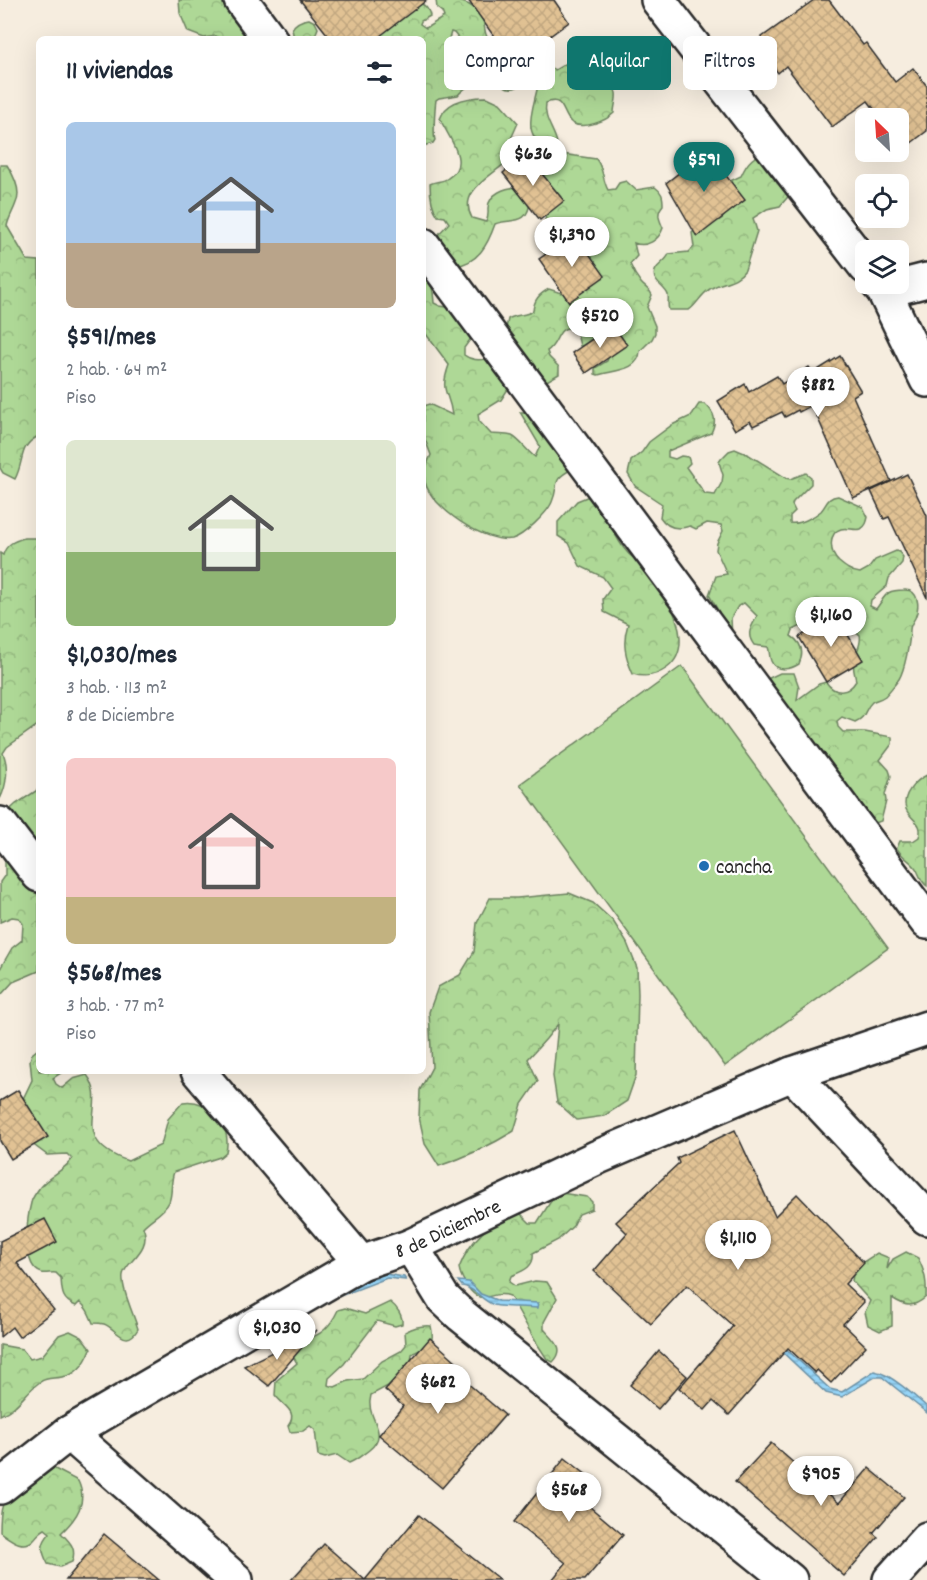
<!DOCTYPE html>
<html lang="es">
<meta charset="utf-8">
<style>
:root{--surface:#fff;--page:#f2f2f3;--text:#1f2937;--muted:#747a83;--accent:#0f766e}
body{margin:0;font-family:Dekko,sans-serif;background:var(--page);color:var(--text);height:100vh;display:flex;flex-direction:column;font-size:22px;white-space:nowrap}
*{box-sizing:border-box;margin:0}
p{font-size:20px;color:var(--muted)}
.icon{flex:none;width:33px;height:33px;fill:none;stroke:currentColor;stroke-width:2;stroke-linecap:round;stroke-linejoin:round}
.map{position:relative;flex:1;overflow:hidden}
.details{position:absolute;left:36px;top:36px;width:390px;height:1038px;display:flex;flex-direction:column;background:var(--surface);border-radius:9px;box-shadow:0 6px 24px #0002}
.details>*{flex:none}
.guide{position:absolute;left:444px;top:36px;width:393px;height:54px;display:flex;gap:12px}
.needle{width:39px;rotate:335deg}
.buttons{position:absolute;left:855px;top:108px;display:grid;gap:12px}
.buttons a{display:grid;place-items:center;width:54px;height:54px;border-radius:9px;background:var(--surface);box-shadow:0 6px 24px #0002;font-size:30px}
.price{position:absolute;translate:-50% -51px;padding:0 14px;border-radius:21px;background:#fff;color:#222;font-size:20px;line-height:39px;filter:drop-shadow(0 2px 3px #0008)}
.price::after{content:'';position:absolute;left:50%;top:36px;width:18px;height:14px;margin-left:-9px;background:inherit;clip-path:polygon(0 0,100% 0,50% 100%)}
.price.current{background:var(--accent);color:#fff}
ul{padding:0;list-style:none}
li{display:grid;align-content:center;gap:12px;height:318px;padding:0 30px}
li span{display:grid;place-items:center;height:186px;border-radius:9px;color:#555}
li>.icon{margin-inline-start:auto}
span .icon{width:108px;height:108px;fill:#fffc;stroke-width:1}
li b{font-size:26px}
h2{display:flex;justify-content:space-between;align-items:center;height:72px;padding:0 30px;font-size:26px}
.pill{padding:0 21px;border-radius:9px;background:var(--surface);box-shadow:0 6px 24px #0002;font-size:21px;line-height:54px}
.pill.current{background:var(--accent);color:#fff}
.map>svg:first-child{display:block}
.green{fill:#aed896;stroke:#6c8260;stroke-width:1.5}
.forest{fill:url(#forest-crowns);stroke:#6c8260;stroke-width:1.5}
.water{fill:url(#water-rules);stroke:#6b91a6;stroke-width:1.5}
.building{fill:url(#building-cross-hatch);stroke:#2b2b2b;stroke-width:1.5}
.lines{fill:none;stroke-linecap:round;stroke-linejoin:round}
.minor-casing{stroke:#2b2b2b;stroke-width:38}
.tertiary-casing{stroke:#2b2b2b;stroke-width:38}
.minor{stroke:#fff;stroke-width:33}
.tertiary{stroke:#fff;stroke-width:33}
.poi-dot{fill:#1f6fb2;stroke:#fff;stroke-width:2}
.labels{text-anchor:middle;stroke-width:4.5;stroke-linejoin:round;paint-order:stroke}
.poi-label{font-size:21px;fill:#2b2b2b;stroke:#fff;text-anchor:start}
.street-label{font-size:21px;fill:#2b2b2b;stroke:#fff}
</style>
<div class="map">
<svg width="927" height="1580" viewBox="0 0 927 1580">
<defs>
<pattern id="forest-crowns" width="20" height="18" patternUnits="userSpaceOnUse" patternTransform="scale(1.5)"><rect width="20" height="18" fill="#aed896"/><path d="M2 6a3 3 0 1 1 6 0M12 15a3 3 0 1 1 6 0" fill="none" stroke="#96ba81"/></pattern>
<pattern id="water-rules" width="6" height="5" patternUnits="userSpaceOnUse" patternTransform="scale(1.5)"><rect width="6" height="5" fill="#96d5f8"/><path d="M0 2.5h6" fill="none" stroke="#81b7d5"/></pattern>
<pattern id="building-cross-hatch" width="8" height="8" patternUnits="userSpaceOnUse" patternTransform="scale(1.5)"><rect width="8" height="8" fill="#e1c294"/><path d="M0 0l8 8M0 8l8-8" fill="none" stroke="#c1a780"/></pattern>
</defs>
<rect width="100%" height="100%" fill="#f6eddf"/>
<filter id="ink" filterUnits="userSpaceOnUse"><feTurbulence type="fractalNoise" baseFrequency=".0167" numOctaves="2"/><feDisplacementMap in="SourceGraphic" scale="12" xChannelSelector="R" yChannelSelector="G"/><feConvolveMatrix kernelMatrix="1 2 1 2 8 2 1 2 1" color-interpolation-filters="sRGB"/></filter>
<g filter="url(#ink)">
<polygon class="green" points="682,666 888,948 725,1066 520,784"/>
<g class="forest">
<polygon points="179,0 226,0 235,21 250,39 221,39 216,36 204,38 188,32 180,13"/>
<path d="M 413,0 C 422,4 428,5 430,16 L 421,21 L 420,24 L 426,28 L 444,17 L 442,12 L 437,8 L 436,0 C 455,0 473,0 482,18 C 485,24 484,31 487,37 L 497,40 L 514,60 L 527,64 L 530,74 L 526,79 L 519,79 L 517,87 C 508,91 501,85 496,78 L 486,78 L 476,61 L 475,54 L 482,47 L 482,41 L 478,40 L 467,47 L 462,43 L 454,33 L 451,32 L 448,42 L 448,59 C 451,61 453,63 456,65 C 462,67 484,66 477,79 C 476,81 463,89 458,95 L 439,98 L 436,100 C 435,106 433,135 435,140 L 433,143 L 423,146 L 423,39 L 379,39 L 375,36 Z"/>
<path d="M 309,19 L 315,22 L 318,28 L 314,38 L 294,39 L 292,29 C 295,23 302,20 309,19 Z"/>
<path d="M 577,57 L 591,62 C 596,82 614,81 616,93 C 617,99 614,107 614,113 C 606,121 583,130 572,123 C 562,116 565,95 546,103 C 543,119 554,129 557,143 L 551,146 C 518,140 534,107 538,85 L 535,80 C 536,72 540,69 549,67 L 555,70 Z"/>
<path d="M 487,97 L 500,103 L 518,123 L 510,141 L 514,154 C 501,173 455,188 472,218 L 486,222 C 489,216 488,214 488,208 C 489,193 505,188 518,187 L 530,200 C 529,227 510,218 495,224 C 488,244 478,264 454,266 L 435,238 L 449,223 L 445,217 L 438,216 C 432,208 430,194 430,184 C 436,181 443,182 448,178 C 472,164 447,135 440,119 C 446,100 470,97 487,97 Z"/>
<path d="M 770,150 L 775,180 L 793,191 L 780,206 L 767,209 L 753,218 L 757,231 L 745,270 C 736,283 722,281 710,289 C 701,294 697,305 689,310 L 669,310 C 667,304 669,300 668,295 C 665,286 649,281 656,269 C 660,263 666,261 669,254 L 689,252 L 694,247 L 692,233 C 699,222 717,227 725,215 C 730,208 728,191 728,182 L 741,176 C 748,160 754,156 770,150 Z"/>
<path d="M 562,154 L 596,159 C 604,169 602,179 608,190 L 615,189 L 619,183 L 626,181 L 636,190 L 655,187 C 662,192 663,196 663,205 C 656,213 659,219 663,228 C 659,240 647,248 634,243 L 637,256 L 630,264 C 632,269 637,278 641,283 C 645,288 649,288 652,295 L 647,307 L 655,326 L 655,333 L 652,339 L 640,351 C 639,371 615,370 598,375 L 595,374 L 595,368 L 607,361 L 608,358 L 597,338 C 590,337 587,345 580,346 L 577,333 L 572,328 C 556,326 559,344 547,351 L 549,357 L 559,367 L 559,374 L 545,382 L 505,333 L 508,319 C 517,314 525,316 533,311 C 534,300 539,294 549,289 L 561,293 L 567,290 L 551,253 L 545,254 L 541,249 L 547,207 L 538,176 L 549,160 Z"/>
<path d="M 0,165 L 7,165 C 14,176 22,191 16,203 C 13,212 9,217 7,226 L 27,260 L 39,261 L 39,436 C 18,446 25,460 15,479 L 3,473 L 0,468 Z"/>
<path d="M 423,279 C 434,283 433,293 434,303 L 440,306 L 460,309 L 472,337 L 464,348 L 464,355 C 472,361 479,360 489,359 L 506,376 L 508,389 L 501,400 L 478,414 L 479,421 L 491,434 C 497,435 506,434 512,436 C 520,440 527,451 535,457 L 540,446 L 520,412 L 533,412 L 572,469 C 550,481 560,483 552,502 C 548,512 524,536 512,539 C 486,544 431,508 425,482 C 423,472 427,464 431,455 L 423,434 L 423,406 L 429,404 L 452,415 C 449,390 439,393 449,365 L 423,330 Z"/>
<path d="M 699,404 L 705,404 C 715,413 717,421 711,433 L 668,451 L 668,457 L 675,459 L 681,456 L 688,457 L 690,463 L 686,467 L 705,494 L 715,495 L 722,482 L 723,475 L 719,462 L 721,459 L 729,451 L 735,449 L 749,455 L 786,478 L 790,479 L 806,473 L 811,477 L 811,484 L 793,502 L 792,505 L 795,511 L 790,516 L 790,523 C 799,525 814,517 821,511 C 827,504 827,497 838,496 L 863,507 L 868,517 C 867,522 866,526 861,529 C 854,531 848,527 841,529 C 827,533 830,554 839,562 C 845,567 851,572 860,573 L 869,568 L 875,560 L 896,551 L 899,552 L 903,557 L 902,563 L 889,578 L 887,586 L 871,600 L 870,606 L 876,609 C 886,596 884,590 904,590 C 919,589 920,607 915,618 C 913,622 910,625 910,630 C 910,641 905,669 899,679 C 897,682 887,694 885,696 C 881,699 876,700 872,702 C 864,709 867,717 855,722 L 842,717 L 837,721 L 838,727 L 843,732 L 865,732 L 892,737 L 892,744 L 880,760 L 889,770 L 891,776 L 885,794 L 886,801 L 881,821 L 869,825 L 857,807 L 857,800 L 852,796 L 767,679 L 780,673 L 794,673 L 799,687 L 797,700 L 819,684 L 826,682 C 835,695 848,694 856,681 C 855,674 852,668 854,660 C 856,651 862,645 860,635 L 840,619 L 827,619 L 820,617 L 793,630 L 791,636 C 802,643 804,653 799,664 C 791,669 776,673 771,661 C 769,657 770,652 768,647 L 754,645 C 745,633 752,627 757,616 L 744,603 L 738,606 L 731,618 L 732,637 L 716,619 L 719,612 L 709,595 L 716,576 L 727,574 L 716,550 L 717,543 L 723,531 L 721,525 L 707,523 L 696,529 L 690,526 C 678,530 667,528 660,517 L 662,504 L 635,486 L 628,474 L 631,461 L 642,452 L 649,442 L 672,425 L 691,416 Z"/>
<path d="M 589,496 C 608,510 611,535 627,552 C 633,559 642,563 648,570 C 666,591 698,645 667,668 C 656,676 646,678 633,674 C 625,656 622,643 628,624 L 604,612 L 603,599 L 611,588 L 603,577 L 580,566 L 569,543 L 558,536 L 558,522 L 577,501 Z"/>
<path d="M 24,538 L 39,538 L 39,673 L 36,676 L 36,683 L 39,689 L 39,724 L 7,747 L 3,753 C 9,767 7,785 0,799 L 0,553 L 3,555 C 6,544 14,541 24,538 Z"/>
<path d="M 927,775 L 927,886 C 921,882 920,876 917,870 C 912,861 901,857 897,848 L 900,841 L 913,841 L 919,837 C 924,822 911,821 906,809 C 901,795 916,780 927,775 Z"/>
<polygon points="39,789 39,876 25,883 28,888 39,895 39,971 13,982 0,996 0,969 12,948 22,940 23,924 19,918 12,917 0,922 0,882 5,875 5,856 0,819 16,804"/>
<path d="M 569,893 L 593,903 L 613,921 L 627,943 L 637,968 L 638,994 L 636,1075 L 627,1101 L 604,1116 L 577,1120 L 557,1102 L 553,1076 L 558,1024 L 546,1039 L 528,1059 L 538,1081 L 522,1104 L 514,1131 C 490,1146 466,1157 439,1166 L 425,1144 L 419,1117 L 420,1090 L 432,1067 L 429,1012 L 438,987 L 460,975 L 474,952 L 477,923 L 490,898 L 517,898 Z"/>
<path d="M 38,1049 L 39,1071 L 64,1071 L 53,1078 L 56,1084 L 62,1088 L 73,1079 L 87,1075 C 111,1106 65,1139 128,1161 L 161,1145 L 168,1119 L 183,1102 C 211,1098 232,1126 226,1152 L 220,1157 L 174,1172 C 170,1182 173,1192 169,1202 C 164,1213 151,1218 143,1227 C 153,1250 125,1262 123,1275 C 121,1288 134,1315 138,1329 C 126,1350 116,1328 104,1324 C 100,1323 96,1323 93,1323 C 89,1314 88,1309 80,1302 L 76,1306 C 61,1300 62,1291 61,1278 L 56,1273 C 52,1272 46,1274 42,1273 C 21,1267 27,1218 31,1203 C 32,1197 37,1192 40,1187 C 49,1176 65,1170 72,1159 L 67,1154 L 47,1155 L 31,1143 L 20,1105 L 32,1080 L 30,1060 L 32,1054 Z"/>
<path d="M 561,1193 L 587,1197 L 592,1202 L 592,1209 L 579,1214 L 573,1226 L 558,1240 L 533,1253 C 535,1267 523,1271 511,1276 L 509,1282 L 515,1286 L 535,1281 L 547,1282 L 557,1298 L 544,1322 L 544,1329 C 553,1340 567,1348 553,1362 L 547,1359 L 536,1342 L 510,1296 C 489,1289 483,1309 467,1286 C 463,1279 460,1276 459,1268 C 471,1237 489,1226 516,1209 L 530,1223 L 537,1223 L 551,1201 Z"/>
<path d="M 906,1252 L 918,1258 C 925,1272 927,1282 926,1297 C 913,1308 906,1307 892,1298 L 892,1326 L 880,1331 L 868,1325 L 865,1312 L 870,1301 L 852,1281 L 854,1268 L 877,1253 L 889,1258 L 887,1269 L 893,1259 Z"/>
<path d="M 390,1302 C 397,1307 403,1316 402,1324 L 395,1326 L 377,1321 L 344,1364 L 329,1378 L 328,1385 L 335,1387 L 348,1381 L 363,1379 L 382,1361 L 401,1351 L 406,1345 L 405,1332 C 414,1327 421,1325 431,1326 C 436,1348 426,1345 412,1354 L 411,1362 L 388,1386 L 371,1395 C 364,1419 392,1431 369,1450 C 362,1455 357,1460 349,1463 L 337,1455 L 325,1458 L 318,1456 L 315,1430 L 310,1426 L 303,1431 L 290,1432 L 288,1426 C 299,1411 283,1406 275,1395 L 276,1381 L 297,1363 L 290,1351 L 290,1345 C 296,1339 300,1339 307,1338 C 323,1336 332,1323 338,1310 L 345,1308 L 365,1314 Z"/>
<path d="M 70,1331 L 82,1337 L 91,1349 C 86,1362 78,1375 62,1377 C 53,1379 48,1377 40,1382 C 25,1392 19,1408 0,1415 L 0,1345 L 22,1349 L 30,1359 L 42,1356 L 59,1335 Z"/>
<path d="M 53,1468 L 78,1481 C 88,1502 77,1518 61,1533 C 70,1542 77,1548 72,1562 L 60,1567 L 48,1564 C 41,1551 40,1544 50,1533 L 45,1529 C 39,1532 38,1535 34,1539 C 24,1551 10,1539 0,1532 C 0,1515 0,1490 22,1492 C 35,1482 33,1472 53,1468 Z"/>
</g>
<g class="water">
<polygon points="385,1274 404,1277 406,1280 387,1278 314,1306 315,1302"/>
<path d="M 458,1281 L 469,1282 L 481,1294 L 499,1301 L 538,1303 L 537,1308 C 526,1306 504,1308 494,1305 C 482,1301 474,1287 462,1286 Z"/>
<path d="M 748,1314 L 830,1389 L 842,1392 L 874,1371 C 890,1373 915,1396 927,1407 L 927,1413 L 882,1377 L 875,1377 L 842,1397 L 826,1393 L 745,1317 Z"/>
</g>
<g class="building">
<polygon points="300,0 427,0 376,39 331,39"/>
<polygon points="468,0 554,0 569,22 513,63"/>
<polygon points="814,0 829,0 863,45 866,43 895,82 913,68 927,86 927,131 898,153 898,118 881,118 868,101 832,127 786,66 778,73 755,42"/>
<polygon points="707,151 745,200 697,237 666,183"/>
<polygon points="526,154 564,201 540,220 503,173"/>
<polygon points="575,234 605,276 569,302 539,259"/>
<polygon points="613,325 627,345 586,373 572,353"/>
<polygon points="840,356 861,391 853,396 891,481 853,498 812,405 799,412 798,410 785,417 782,412 753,426 750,421 735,430 718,401 745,384 749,392 777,376 782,384 809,367 813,373"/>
<polygon points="907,474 927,516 927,598 889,517 884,519 871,491"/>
<polygon points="836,615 863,660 826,682 799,637"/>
<polygon points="18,1090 48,1137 11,1159 0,1141 0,1101"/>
<polygon points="735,1130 775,1216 797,1194 864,1263 845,1284 864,1302 843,1324 866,1346 831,1383 817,1370 815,1373 788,1348 729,1415 713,1401 705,1410 679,1388 733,1326 687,1285 651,1324 594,1271 627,1233 616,1222 679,1163 677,1158"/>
<polygon points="45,1219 57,1242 17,1263 54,1310 19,1337 12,1327 0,1337 0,1241"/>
<polygon points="317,1330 269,1386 244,1366"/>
<polygon points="430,1338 465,1369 459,1376 505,1415 442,1488 379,1435 403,1406 385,1390"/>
<polygon points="659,1351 687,1376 658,1409 630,1385"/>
<polygon points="771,1443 839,1503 869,1468 904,1497 873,1533 878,1537 844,1576 735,1482"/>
<polygon points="565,1458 597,1483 583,1501 623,1535 585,1580 552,1580 566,1563 514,1522"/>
<polygon points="419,1515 500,1580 291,1580 324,1544 365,1580"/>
<polygon points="104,1534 159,1580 66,1580"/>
</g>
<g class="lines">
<defs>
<g id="minor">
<polyline points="241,0 270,39"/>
<polyline points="658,0 866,267"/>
<polyline points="423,245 927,922"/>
<polyline points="878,284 884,291 927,280"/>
<polyline points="884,291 927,380"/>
<polyline points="0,824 39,875"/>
<polyline points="198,1071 361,1263"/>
<polyline points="792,1074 927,1218"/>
<polyline points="411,1246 443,1298 461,1315 790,1580"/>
<polyline points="69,1433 236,1580"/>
<polyline points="890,1580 927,1539"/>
</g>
<g id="tertiary">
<path id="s1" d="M 0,1487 L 69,1433 L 361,1263 L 411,1246 L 598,1157 L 792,1074 L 927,1028"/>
</g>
</defs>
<use href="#minor" class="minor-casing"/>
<use href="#tertiary" class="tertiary-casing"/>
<use href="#minor" class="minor"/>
<use href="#tertiary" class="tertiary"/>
</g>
</g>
<circle class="poi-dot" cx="704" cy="866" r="6"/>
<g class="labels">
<g class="poi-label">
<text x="716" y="873">cancha</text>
</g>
<g class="street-label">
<text dy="7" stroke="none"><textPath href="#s1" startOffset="519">8 de Diciembre</textPath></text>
</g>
</g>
</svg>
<div class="buttons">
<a><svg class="needle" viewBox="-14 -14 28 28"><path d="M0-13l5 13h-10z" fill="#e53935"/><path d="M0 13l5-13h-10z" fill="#747a83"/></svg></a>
<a><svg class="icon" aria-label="locate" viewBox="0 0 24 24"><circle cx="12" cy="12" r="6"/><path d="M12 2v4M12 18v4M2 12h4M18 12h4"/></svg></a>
<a><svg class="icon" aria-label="layers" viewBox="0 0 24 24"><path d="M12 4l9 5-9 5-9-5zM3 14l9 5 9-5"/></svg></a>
</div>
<b class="price" style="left:533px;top:187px">$636</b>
<b class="price current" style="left:704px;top:193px">$591</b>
<b class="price" style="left:572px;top:268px">$1,390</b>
<b class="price" style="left:600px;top:349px">$520</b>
<b class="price" style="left:818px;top:418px">$882</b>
<b class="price" style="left:831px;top:648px">$1,160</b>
<b class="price" style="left:738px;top:1271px">$1,110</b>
<b class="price" style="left:277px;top:1361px">$1,030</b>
<b class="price" style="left:438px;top:1415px">$682</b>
<b class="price" style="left:821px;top:1507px">$905</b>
<b class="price" style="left:569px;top:1523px">$568</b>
<div class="guide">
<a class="pill">Comprar</a>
<a class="pill current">Alquilar</a>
<a class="pill">Filtros</a>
</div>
<section class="details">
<h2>11 viviendas<svg class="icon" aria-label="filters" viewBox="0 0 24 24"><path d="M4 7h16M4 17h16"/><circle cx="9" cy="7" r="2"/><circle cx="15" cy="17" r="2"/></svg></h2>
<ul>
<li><span style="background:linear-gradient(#a9c7e8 65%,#b9a48a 0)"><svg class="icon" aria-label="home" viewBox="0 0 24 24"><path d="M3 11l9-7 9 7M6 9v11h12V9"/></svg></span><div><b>$591/mes</b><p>2 hab. · 64 m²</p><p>Piso</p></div></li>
<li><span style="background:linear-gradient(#dfe7d0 60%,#8fb573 0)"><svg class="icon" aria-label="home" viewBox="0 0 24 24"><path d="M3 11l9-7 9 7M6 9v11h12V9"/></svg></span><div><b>$1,030/mes</b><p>3 hab. · 113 m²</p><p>8 de Diciembre</p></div></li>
<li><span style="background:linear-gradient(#f6c9c9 75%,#c2b280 0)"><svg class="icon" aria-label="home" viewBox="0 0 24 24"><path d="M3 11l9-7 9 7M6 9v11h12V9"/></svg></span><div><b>$568/mes</b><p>3 hab. · 77 m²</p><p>Piso</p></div></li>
</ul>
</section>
</div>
